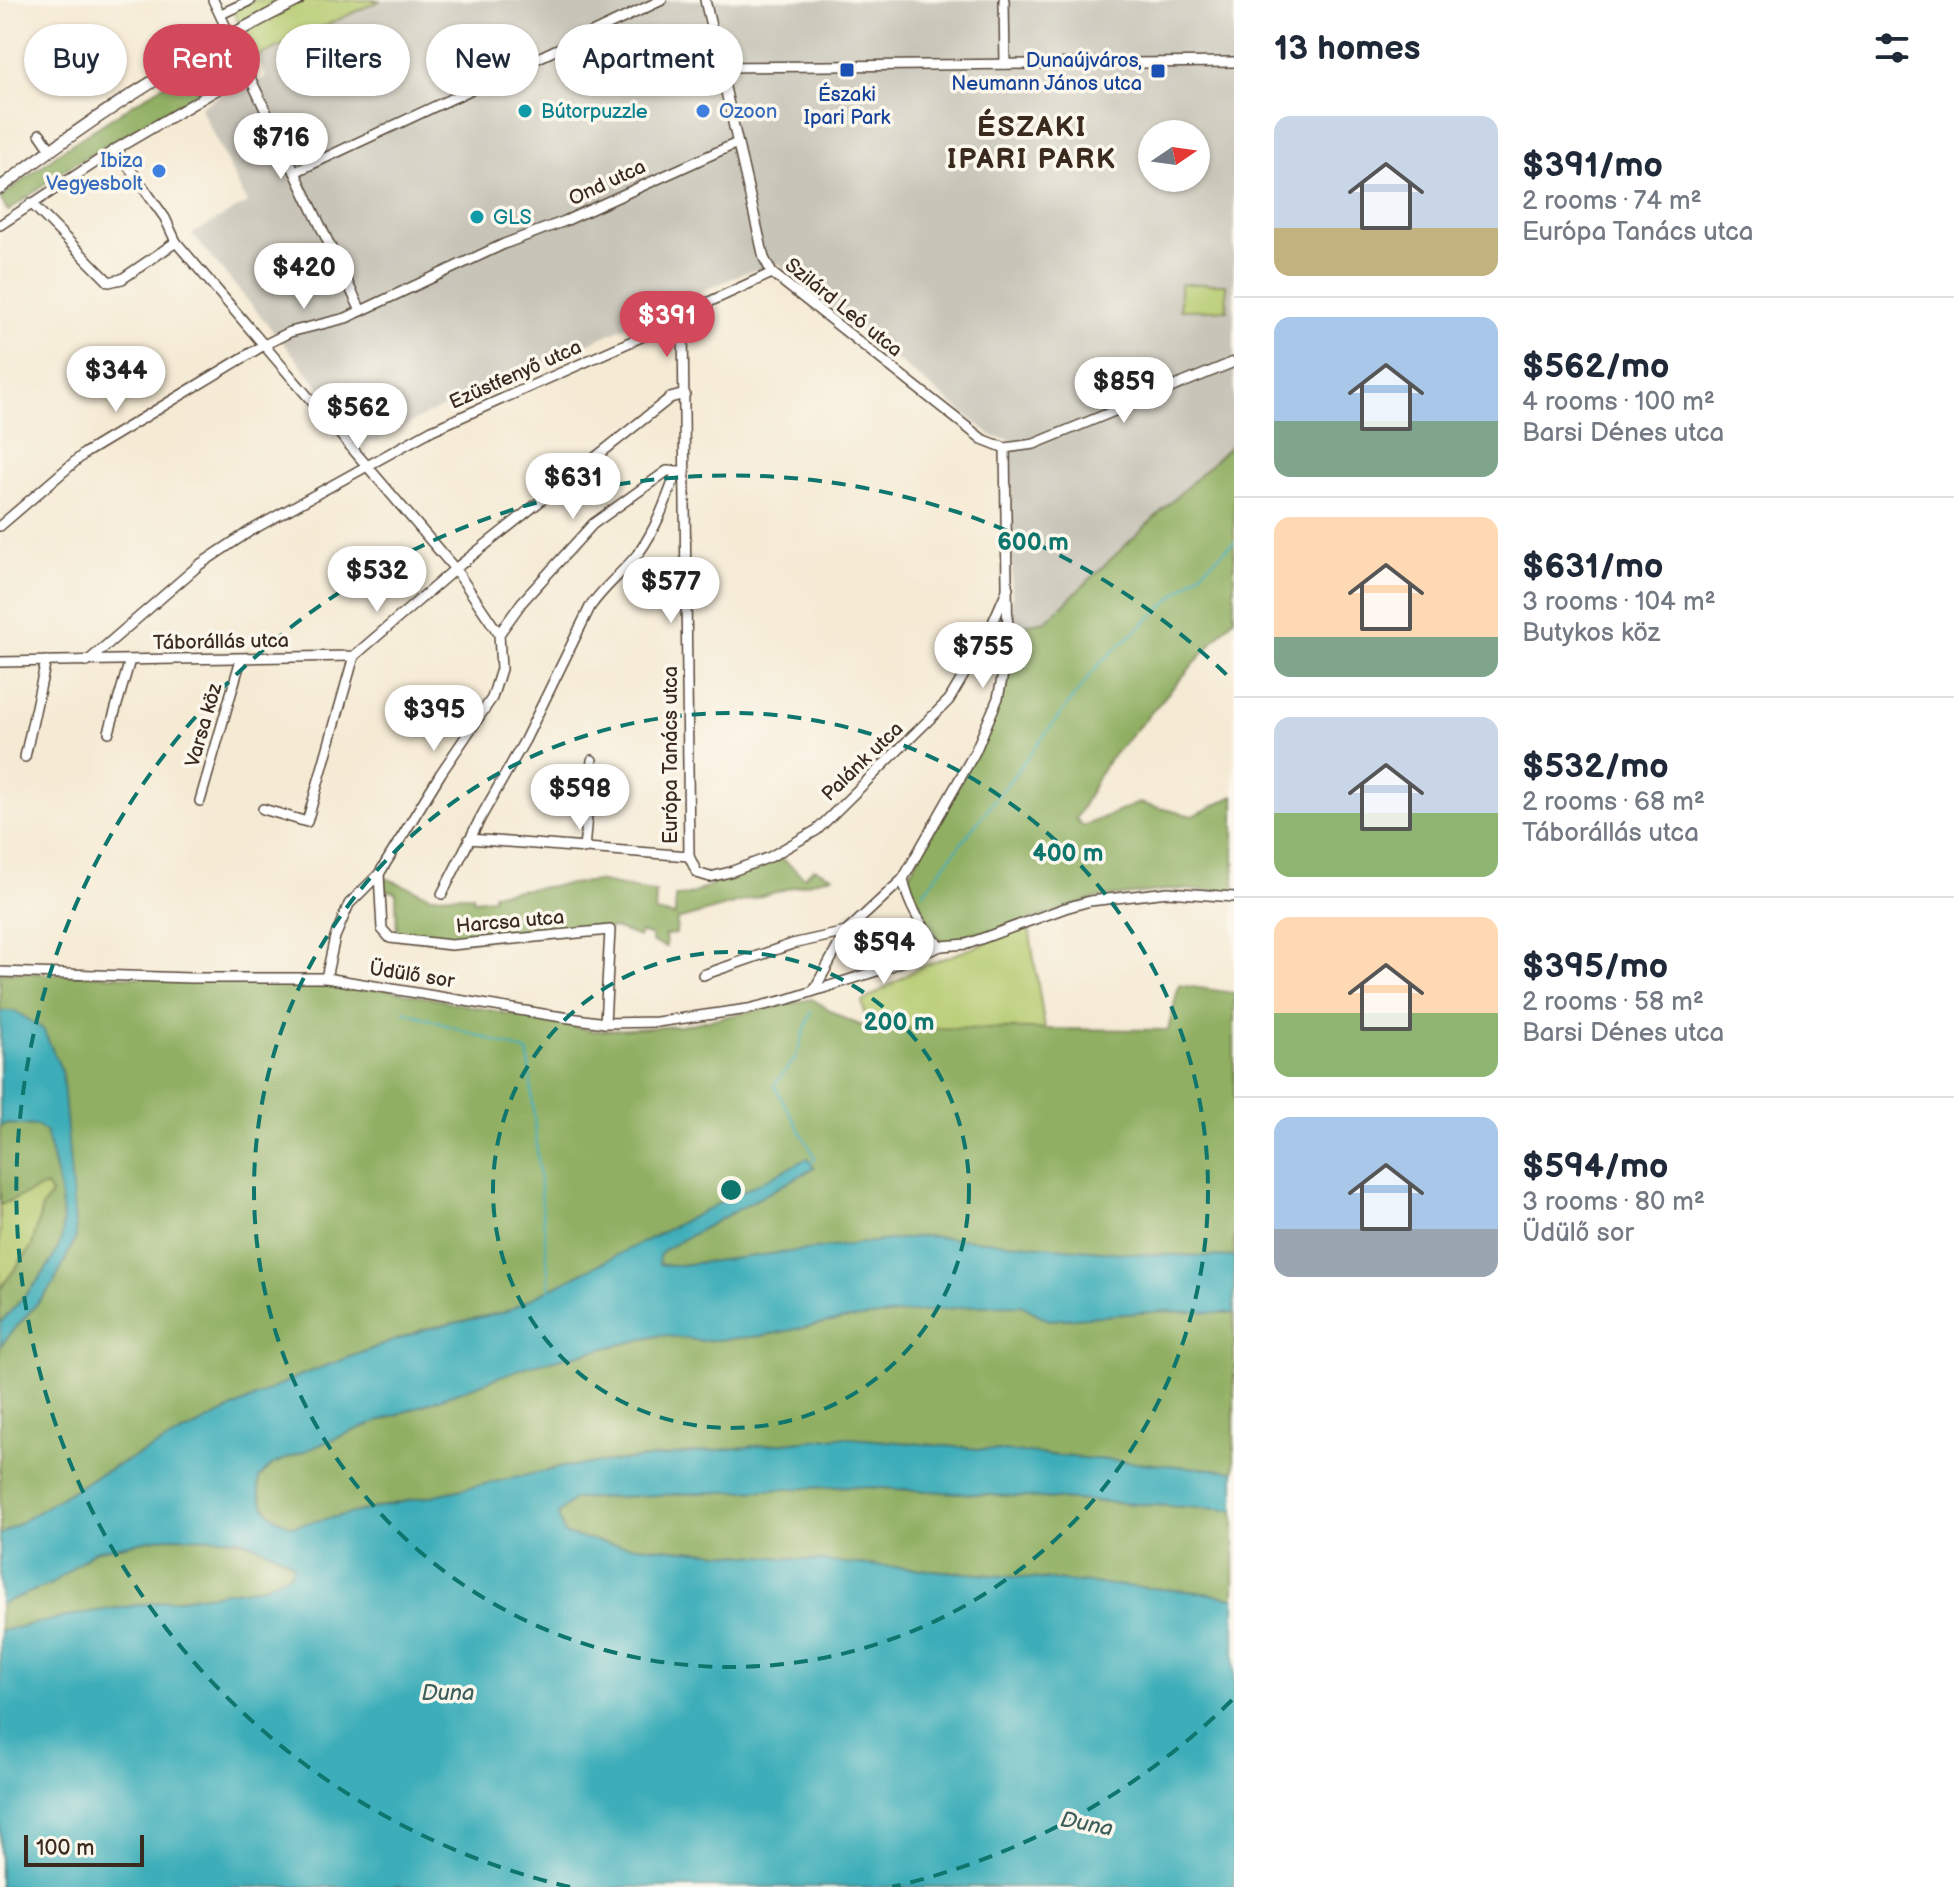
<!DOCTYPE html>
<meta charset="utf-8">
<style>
:root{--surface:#fff;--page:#f6f6f7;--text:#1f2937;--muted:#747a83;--line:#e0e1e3;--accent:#d1495b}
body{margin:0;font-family:"Balsamiq Sans",sans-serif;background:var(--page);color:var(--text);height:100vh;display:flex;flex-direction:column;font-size:30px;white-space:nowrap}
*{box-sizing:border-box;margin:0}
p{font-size:26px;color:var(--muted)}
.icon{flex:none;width:44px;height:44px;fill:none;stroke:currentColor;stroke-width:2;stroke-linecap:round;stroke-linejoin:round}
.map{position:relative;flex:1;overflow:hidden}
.panel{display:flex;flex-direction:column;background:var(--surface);width:720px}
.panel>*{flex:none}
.banner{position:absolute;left:24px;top:24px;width:760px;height:72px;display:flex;gap:16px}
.needle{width:52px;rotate:77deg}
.tools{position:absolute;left:1138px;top:120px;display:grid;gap:16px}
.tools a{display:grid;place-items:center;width:72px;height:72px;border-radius:50%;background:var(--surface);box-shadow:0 2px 6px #0004;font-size:40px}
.scale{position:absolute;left:24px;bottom:20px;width:120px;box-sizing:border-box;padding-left:8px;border:4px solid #3b2a1e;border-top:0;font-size:22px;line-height:28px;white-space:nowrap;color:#3b2a1e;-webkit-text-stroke:6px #fbf7ec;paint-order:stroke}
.price{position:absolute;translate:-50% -68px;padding:0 18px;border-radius:28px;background:#fff;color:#222;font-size:26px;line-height:52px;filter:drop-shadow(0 2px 4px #0008)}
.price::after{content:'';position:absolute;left:50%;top:48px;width:24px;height:18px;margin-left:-12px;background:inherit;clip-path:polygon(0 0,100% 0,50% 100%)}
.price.selected{background:var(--accent);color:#fff}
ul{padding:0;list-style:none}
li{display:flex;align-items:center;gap:24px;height:200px;padding:0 40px}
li+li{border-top:2px solid var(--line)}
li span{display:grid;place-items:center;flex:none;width:224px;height:160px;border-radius:16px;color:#555}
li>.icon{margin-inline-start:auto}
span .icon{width:96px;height:96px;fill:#fffc;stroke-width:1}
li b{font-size:34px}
h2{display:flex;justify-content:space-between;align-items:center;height:96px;padding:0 40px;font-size:34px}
.tag{padding:0 28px;border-radius:36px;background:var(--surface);box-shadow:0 2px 6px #0004;font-size:28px;line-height:72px}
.tag.selected{background:var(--accent);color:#fff}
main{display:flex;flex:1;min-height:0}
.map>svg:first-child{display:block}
.industrial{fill:#c8c4b8;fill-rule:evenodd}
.green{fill:#b5cb6f;stroke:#787a46;stroke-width:2}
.forest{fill:#90af62;stroke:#666c40;stroke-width:2}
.water{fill:#3eaeb9;stroke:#3c6c6c;stroke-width:2}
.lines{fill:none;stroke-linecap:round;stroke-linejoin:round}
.stream{stroke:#3eaeb9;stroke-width:2}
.minor-casing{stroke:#574739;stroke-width:12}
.tertiary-casing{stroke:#574739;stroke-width:14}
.minor{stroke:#fff;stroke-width:9}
.tertiary{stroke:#fff;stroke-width:11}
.ring{fill:none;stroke:#0f766e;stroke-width:4;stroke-dasharray:14 10}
.transit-dot{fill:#1a4fb4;stroke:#fbf7ec;stroke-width:3}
.culture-dot{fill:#0f9aa8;stroke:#fbf7ec;stroke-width:3}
.shop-dot{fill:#3f7fe0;stroke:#fbf7ec;stroke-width:3}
.labels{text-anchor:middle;stroke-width:7;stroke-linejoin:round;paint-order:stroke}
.transit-label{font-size:20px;fill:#164399;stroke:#fbf7ec;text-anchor:end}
.culture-label{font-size:20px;fill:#0d838f;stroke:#fbf7ec;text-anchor:start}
.shop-label{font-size:20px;fill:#366cbe;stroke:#fbf7ec;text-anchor:start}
.street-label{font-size:20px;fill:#3b2a1e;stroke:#fbf7ec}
.water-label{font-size:22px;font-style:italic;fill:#3c5f5c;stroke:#fbf7ec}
.district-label{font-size:28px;font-weight:bold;letter-spacing:2px;fill:#3b2a1e;stroke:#fbf7ec}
.centre{fill:#0f766e;stroke:#fbf7ec;stroke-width:4}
.ring-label{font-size:24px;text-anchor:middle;font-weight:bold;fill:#0f766e;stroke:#fbf7ec;stroke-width:7;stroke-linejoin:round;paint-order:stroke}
</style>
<main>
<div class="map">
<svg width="1234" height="1887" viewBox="0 0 1234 1887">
<rect width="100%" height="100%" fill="#fbf7ec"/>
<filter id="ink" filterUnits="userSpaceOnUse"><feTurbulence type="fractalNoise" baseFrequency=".0125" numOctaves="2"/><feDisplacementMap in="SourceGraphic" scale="16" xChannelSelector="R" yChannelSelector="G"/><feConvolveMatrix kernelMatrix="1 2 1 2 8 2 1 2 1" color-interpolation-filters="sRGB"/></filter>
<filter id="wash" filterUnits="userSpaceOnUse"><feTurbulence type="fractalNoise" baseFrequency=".006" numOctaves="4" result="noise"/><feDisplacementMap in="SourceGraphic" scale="32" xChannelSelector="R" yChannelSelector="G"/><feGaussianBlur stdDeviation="1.8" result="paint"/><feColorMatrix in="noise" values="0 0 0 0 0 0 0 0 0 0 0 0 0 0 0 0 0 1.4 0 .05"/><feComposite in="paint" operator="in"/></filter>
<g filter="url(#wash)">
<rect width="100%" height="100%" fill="#f5ead4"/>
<path class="industrial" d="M 381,0 L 1234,0 L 1234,442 L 1046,621 L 1012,627 L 1011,440 L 994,437 L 784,271 L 781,264 L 743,273 L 497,385 L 427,414 L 374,443 L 366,442 L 192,234 L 247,203 L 200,107 L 236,86 L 239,91 L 266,77 L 257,57 ZM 1152,134 L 1196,134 L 1196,178 L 1152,178 Z"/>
<g class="green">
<polygon points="254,0 381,0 257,57 253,56 233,10"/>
<polygon points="1180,284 1226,284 1227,310 1180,310"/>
<polygon points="1029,927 1045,1029 867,1028 862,1002 918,968"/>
<polygon points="46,1185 51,1194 42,1208 32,1246 0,1289 0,1205"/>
</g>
<g class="forest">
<polygon points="230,47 241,69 67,168 8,211 0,198 64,149 205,58"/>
<polygon points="1234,442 1234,618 1104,766 1076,819 1083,826 1139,803 1193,816 1234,796 1234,892 1176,889 1097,898 946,948 934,933 907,878 962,779 998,698 1012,627 1046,621"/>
<path d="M 780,857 L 804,877 L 814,868 L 832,876 L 677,920 L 676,934 L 665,935 L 666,947 L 652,942 L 652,936 L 640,932 L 639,937 L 614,928 L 452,942 L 397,938 L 396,893 L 383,888 L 381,876 L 431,896 L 473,895 L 473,900 L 493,898 L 493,893 L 597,881 L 656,893 L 655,912 L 675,916 L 675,897 C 696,897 711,882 730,876 C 749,869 762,866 780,857 Z"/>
<polygon points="0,972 275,982 385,989 594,1031 680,1026 812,999 845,1019 867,1028 1168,1030 1179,985 1234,993 1234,1257 1136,1254 925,1236 671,1266 659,1264 659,1256 667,1248 814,1168 808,1159 505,1312 425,1329 296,1377 96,1476 0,1535 0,1346 53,1285 76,1237 15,1011 0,1011"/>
<path d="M 4,1124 L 39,1126 L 46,1132 C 52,1162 70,1214 60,1243 C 49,1274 21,1299 0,1323 L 0,1289 L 32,1246 L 42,1208 L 51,1194 L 46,1186 L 0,1205 L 0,1127 Z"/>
<path d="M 1021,1304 L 1049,1320 L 1164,1311 L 1234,1313 L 1234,1471 L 840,1437 L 564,1467 L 293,1526 C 269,1518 257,1503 259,1478 L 271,1465 L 358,1429 L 528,1366 L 662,1335 L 703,1341 L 762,1336 L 840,1320 L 974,1306 Z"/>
<polygon points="849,1486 1234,1510 1234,1598 1198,1592 611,1544 563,1534 558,1513 574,1499"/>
<path d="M 165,1537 C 215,1537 249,1533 293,1564 L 291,1573 L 262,1587 L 90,1612 L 0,1631 L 0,1604 L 53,1583 L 94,1551 Z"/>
</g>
<g class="water">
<path d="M 0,1011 L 15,1011 L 43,1029 L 62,1071 L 76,1237 L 53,1285 L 0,1346 L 0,1323 C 21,1299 49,1274 60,1243 C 70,1214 52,1162 46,1132 L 38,1126 L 4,1124 L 0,1127 Z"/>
<path d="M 808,1158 L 814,1168 L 667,1248 L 659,1256 L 659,1264 L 671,1266 L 925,1236 L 1136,1254 L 1234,1257 L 1234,1313 L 1164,1311 L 1049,1320 L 1021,1305 L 974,1306 L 840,1320 L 762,1336 L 703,1341 L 661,1335 L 528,1366 L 358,1429 L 271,1465 L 259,1478 C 256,1503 269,1518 293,1526 L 564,1467 L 840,1437 L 1234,1471 L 1234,1510 L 849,1486 L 574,1499 L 558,1514 L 564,1534 L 611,1544 L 1198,1592 L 1234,1598 L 1234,1887 L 0,1887 L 0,1631 L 90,1612 L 262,1587 L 291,1573 L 293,1564 L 283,1557 L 239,1538 L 165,1537 L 94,1551 L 53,1583 L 0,1604 L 0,1535 L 96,1476 L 296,1377 L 426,1329 L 505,1312 Z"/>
</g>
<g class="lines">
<g class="stream">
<polyline points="923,893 1099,664 1234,542"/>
<polyline points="404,1011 528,1052 550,1292"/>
<polyline points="811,1012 795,1059 774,1085 816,1159 811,1162"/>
</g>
</g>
</g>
<g filter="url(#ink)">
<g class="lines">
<defs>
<g id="minor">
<polyline points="213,0 361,311"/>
<polyline points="705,0 764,258 772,273 982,439 1005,448 1034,444 1234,362"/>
<polyline points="1004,0 1005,64"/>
<polyline points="221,14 251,0"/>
<polyline points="719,67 1234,62"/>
<polyline points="40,134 51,150"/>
<polyline points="116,149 165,218 176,242 455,569 499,634 501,669 492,698 441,773 379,874 349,904 335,937 326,978"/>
<polyline points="295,172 662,0"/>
<polyline points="31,203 109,282 122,279 176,242"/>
<polyline points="0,225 116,149 249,71"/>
<polyline points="681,319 683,324 689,856 697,873 710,877 730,872 770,857 817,830 949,700 987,636 1008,588"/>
<polyline points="0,526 85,453 264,345 290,332 346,318 504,244 565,221 737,143"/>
<polyline points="499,634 522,602 593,524 667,471 680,471"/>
<polyline points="0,662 354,656 455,569 670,398 685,394"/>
<polyline points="87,662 199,565 250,531 432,430 675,322 685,313 772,273"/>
<polyline points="109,732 130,660"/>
<polyline points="25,757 46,661"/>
<polyline points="200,801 241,659"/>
<polyline points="263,809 307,822 354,656"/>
<polyline points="469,839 689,856"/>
<polyline points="584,849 592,760"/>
<polyline points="379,874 382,929 390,938 451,945 610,930 605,1023"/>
<path d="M 442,894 L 481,817 L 525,740 L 590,607 C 604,586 625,571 640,551 C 657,527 667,498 677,471"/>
<path d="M 941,946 C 922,930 908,904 903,879 L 975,752 L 998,698 L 1008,650 L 1005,448"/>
<polyline points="0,972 191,978 326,978 549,1015 605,1023 657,1022 748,1009 789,999 886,968 941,946 967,944 1065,908 1090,901 1168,892 1234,897"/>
<polyline points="703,975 792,944 846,932"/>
<polyline points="814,990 846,932 903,879"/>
</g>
<path id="tertiary" d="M 0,188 C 93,116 192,53 298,0"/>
</defs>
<use href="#minor" class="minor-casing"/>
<use href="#tertiary" class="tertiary-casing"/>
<use href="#minor" class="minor"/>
<use href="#tertiary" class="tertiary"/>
</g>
</g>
<g class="ring">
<circle cx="731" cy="1190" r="238"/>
<circle cx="731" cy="1190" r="477"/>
<path d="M1232 1700A715 715 0 0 1 892 1887M570 1887A715 715 0 1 1 1232 680"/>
</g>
<g class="transit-dot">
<rect x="839" y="62" width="16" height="16" rx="4"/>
<rect x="1150" y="63" width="16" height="16" rx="4"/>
</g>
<g class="culture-dot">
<circle cx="525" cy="111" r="8"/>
<circle cx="477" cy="217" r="8"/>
</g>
<g class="shop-dot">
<circle cx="703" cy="111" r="8"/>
<circle cx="159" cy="171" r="8"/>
</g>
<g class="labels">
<g class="transit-label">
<text x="1142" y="67">Dunaújváros,<tspan x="1142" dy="23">Neumann János utca</tspan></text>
<text x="847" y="101" text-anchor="middle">Északi<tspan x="847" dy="23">Ipari Park</tspan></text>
</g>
<g class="culture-label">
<text x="541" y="118">Bútorpuzzle</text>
<text x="493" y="224">GLS</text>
</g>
<g class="shop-label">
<text x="719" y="118">Ozoon</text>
<text x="143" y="167" text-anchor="end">Ibiza<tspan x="143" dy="23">Vegyesbolt</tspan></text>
</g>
<g class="street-label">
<text transform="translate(607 182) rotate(-25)" y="7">Ond utca</text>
<text transform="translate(844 307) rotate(39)" y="7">Szilárd Leó utca</text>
<text transform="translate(515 374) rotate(-24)" y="7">Ezüstfenyő utca</text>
<text transform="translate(221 641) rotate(-1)" y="7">Táborállás utca</text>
<text transform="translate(203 725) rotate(-74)" y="7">Varsa köz</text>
<text transform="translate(670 755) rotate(-90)" y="7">Európa Tanács utca</text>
<text transform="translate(862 761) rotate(-44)" y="7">Palánk utca</text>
<text transform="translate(510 921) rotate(-5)" y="7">Harcsa utca</text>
<text transform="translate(412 974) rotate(9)" y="7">Üdülő sor</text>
</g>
<g class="water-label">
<text x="448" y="1700">Duna</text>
<text transform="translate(1087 1823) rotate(11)" y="8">Duna</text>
</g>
<g class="district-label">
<text x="1032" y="136">ÉSZAKI<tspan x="1032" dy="32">IPARI PARK</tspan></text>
</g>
</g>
<circle cx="731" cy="1190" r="12" class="centre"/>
<g class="ring-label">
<text x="1033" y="550">600 m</text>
<text x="1068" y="861">400 m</text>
<text x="899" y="1030">200 m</text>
</g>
</svg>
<div class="tools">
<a><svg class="needle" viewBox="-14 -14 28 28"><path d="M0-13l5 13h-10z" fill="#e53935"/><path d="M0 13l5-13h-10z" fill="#747a83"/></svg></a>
</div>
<div class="scale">100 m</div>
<b class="price" style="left:281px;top:181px">$716</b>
<b class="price" style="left:304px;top:311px">$420</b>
<b class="price selected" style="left:667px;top:359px">$391</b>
<b class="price" style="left:116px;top:414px">$344</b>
<b class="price" style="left:1124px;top:425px">$859</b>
<b class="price" style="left:358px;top:451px">$562</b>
<b class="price" style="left:573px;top:521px">$631</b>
<b class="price" style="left:377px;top:614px">$532</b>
<b class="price" style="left:671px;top:625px">$577</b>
<b class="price" style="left:983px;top:690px">$755</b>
<b class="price" style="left:434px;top:753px">$395</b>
<b class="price" style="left:580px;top:832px">$598</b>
<b class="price" style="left:884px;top:986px">$594</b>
<div class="banner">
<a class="tag">Buy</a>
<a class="tag selected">Rent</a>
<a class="tag">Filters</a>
<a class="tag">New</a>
<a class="tag">Apartment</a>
</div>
</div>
<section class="panel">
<h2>13 homes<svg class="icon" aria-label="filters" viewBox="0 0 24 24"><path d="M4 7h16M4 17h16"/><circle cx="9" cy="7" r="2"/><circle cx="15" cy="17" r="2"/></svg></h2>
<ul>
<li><span style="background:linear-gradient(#c9d6e8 70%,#c2b280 0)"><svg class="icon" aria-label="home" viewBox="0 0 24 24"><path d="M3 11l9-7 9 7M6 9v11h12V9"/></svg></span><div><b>$391/mo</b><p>2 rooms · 74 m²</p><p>Európa Tanács utca</p></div></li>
<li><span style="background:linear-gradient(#a9c7e8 65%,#7fa58c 0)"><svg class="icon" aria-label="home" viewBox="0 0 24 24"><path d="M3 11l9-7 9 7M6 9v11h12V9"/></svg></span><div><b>$562/mo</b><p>4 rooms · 100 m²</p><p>Barsi Dénes utca</p></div></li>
<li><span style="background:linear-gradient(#ffd9b3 75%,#7fa58c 0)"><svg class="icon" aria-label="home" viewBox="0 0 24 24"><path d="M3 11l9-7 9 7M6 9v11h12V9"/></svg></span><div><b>$631/mo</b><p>3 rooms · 104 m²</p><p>Butykos köz</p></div></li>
<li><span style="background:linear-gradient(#c9d6e8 60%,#8fb573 0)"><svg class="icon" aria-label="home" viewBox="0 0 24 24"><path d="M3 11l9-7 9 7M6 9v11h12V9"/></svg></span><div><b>$532/mo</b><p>2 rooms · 68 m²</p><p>Táborállás utca</p></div></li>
<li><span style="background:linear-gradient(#ffd9b3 60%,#8fb573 0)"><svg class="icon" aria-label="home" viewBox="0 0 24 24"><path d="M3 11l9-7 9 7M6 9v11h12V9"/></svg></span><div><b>$395/mo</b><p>2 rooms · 58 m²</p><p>Barsi Dénes utca</p></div></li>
<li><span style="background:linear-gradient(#a9c7e8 70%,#9aa5b1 0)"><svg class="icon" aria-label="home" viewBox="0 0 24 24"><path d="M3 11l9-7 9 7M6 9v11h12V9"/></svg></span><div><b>$594/mo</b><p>3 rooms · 80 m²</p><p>Üdülő sor</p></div></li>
</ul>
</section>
</main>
